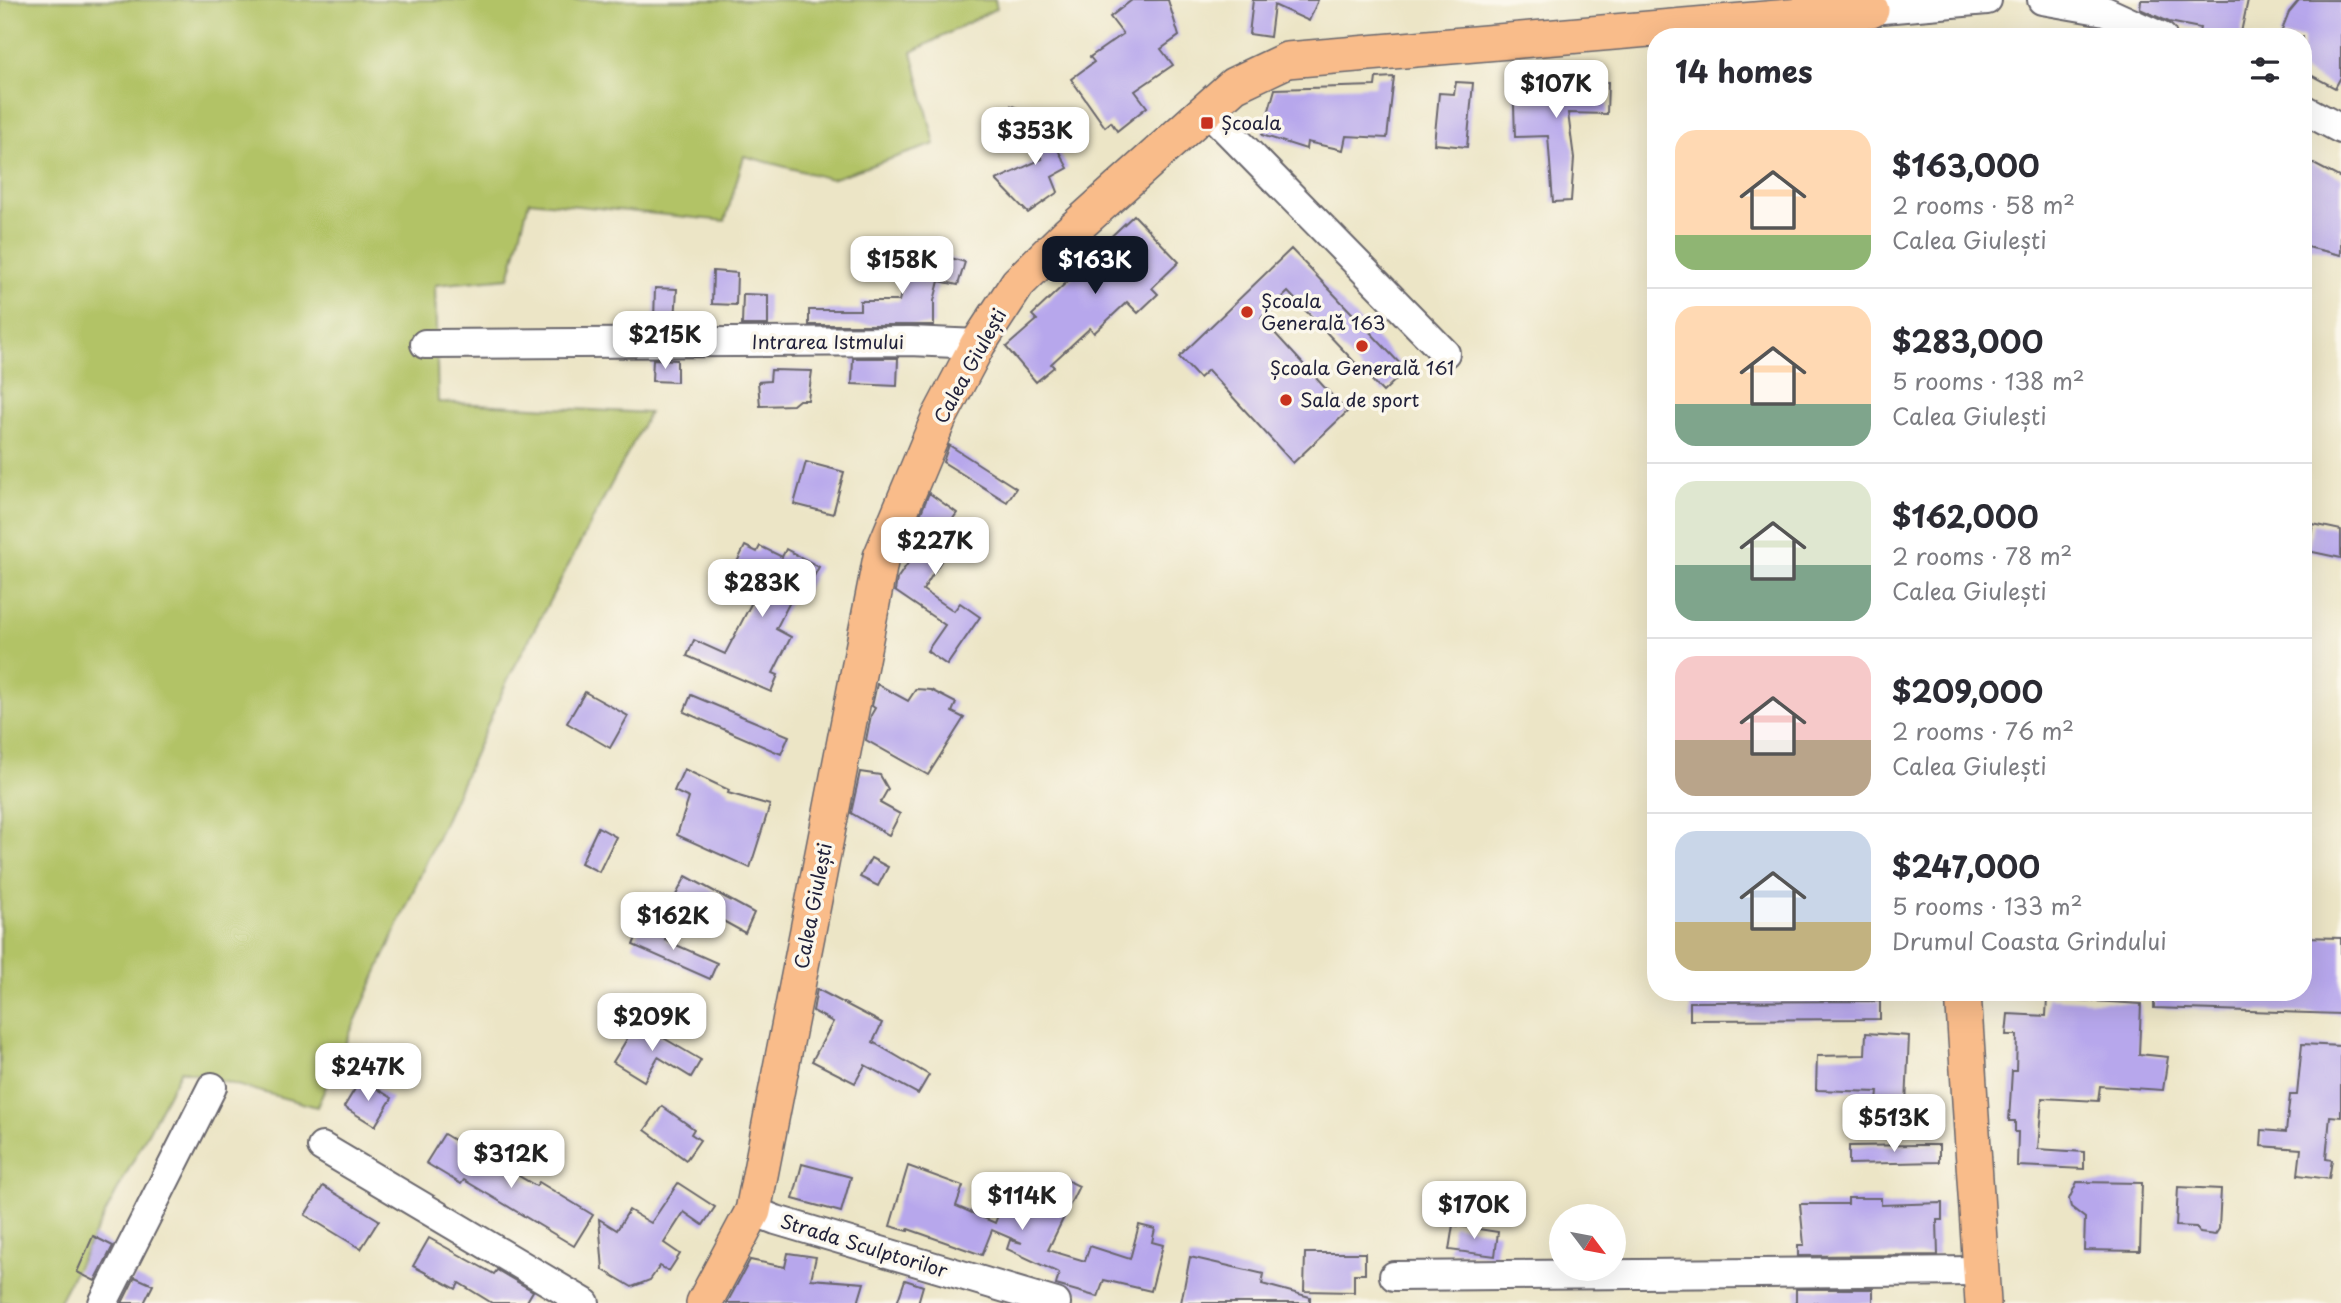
<!DOCTYPE html>
<meta charset="utf-8">
<style>
:root{--surface:#fff;--page:#f2f2f3;--text:#2b2b33;--muted:#7c7c81;--line:#e1e1e2;--accent:#111827}
body{margin:0;font-family:"Playpen Sans",sans-serif;background:var(--page);color:var(--text);height:100vh;display:flex;flex-direction:column;font-size:26px;white-space:nowrap}
*{box-sizing:border-box;margin:0}
p{font-size:23px;color:var(--muted)}
.icon{flex:none;width:38px;height:38px;fill:none;stroke:currentColor;stroke-width:2;stroke-linecap:round;stroke-linejoin:round}
.map{position:relative;flex:1;overflow:hidden}
.panel{position:absolute;left:1647px;top:28px;width:665px;height:973px;display:flex;flex-direction:column;background:var(--surface);border-radius:28px;box-shadow:0 7px 28px #0002}
.panel>*{flex:none}
.needle{width:46px;rotate:122deg}
.buttons{position:absolute;left:1549px;top:1204px;display:grid;gap:14px}
.buttons a{display:grid;place-items:center;width:77px;height:77px;border-radius:50%;background:var(--surface);box-shadow:0 7px 28px #0002;font-size:35px}
.price{position:absolute;translate:-50% -60px;padding:0 16px;border-radius:14px;background:#fff;color:#222;font-size:23px;line-height:46px;filter:drop-shadow(0 2px 4px #0008)}
.price::after{content:'';position:absolute;left:50%;top:42px;width:21px;height:16px;margin-left:-10px;background:inherit;clip-path:polygon(0 0,100% 0,50% 100%)}
.price.current{background:var(--accent);color:#fff}
ul{padding:0;list-style:none}
li{display:flex;align-items:center;gap:21px;height:175px;padding:0 28px}
li+li{border-top:2px solid var(--line)}
li span{display:grid;place-items:center;flex:none;width:196px;height:140px;border-radius:21px;color:#555}
li>.icon{margin-inline-start:auto}
span .icon{width:84px;height:84px;fill:#fffc;stroke-width:1}
li b{font-size:30px}
h2{display:flex;justify-content:space-between;align-items:center;height:84px;padding:0 28px;font-size:30px}
.map>svg:first-child{display:block}
.green{fill:#b2c366;stroke:#6a7250;stroke-width:2}
.building{fill:#b7a7ec}
.lines{fill:none;stroke-linecap:round;stroke-linejoin:round}
.minor-casing{stroke:#69666c;stroke-width:32}
.major-casing{stroke:#69666c;stroke-width:38}
.minor{stroke:#fff;stroke-width:28}
.major{stroke:#f9bc8a;stroke-width:35}
.poi-dot{fill:#c8321e;stroke:#fbf7ec;stroke-width:2.5}
.labels{text-anchor:middle;stroke-width:7;stroke-linejoin:round;paint-order:stroke}
.poi-label{font-size:19px;fill:#22223b;stroke:#fbf7ec;text-anchor:start}
.street-label{font-size:19px;fill:#22223b;stroke:#fbf7ec}
</style>
<div class="map">
<svg width="2341" height="1303" viewBox="0 0 2341 1303">
<rect width="100%" height="100%" fill="#fbf7ec"/>
<filter id="ink" filterUnits="userSpaceOnUse"><feTurbulence type="fractalNoise" baseFrequency=".0143" numOctaves="2"/><feDisplacementMap in="SourceGraphic" scale="14" xChannelSelector="R" yChannelSelector="G"/><feConvolveMatrix kernelMatrix="1 2 1 2 8 2 1 2 1" color-interpolation-filters="sRGB"/></filter>
<filter id="wash" filterUnits="userSpaceOnUse"><feTurbulence type="fractalNoise" baseFrequency=".00686" numOctaves="4" result="noise"/><feDisplacementMap in="SourceGraphic" scale="28" xChannelSelector="R" yChannelSelector="G"/><feGaussianBlur stdDeviation="1.57" result="paint"/><feColorMatrix in="noise" values="0 0 0 0 0 0 0 0 0 0 0 0 0 0 0 0 0 1.4 0 .05"/><feComposite in="paint" operator="in"/></filter>
<g filter="url(#wash)">
<rect width="100%" height="100%" fill="#ece5c6"/>
<polygon class="green" points="0,0 995,0 997,8 912,52 935,144 831,179 744,156 725,221 529,201 509,278 435,285 438,402 649,413 507,681 317,1107 181,1070 58,1303 0,1303"/>
<g id="blocks">
<g class="building">
<polygon points="1132,0 1168,0 1179,36 1161,49 1173,65 1135,91 1147,107 1117,131 1111,122 1105,127 1071,79 1094,62 1090,57 1123,34 1110,17"/>
<polygon points="1253,0 1318,0 1309,21 1274,5 1270,37 1249,34"/>
<polygon points="2141,0 2248,0 2240,37 2198,37 2200,28 2169,22 2140,9"/>
<polygon points="2299,0 2341,0 2341,77 2335,88 2303,71 2303,37 2279,37 2289,12"/>
<polygon points="1532,73 1533,82 1608,82 1607,114 1568,113 1574,158 1571,201 1553,202 1548,136 1515,137 1513,74"/>
<polygon points="1394,77 1387,138 1346,136 1343,150 1307,142 1306,149 1262,135 1275,89 1375,86 1376,78"/>
<polygon points="1456,82 1473,83 1467,147 1434,144 1439,93 1454,94"/>
<polygon points="1012,106 1039,116 1068,168 1052,177 1058,192 1028,213 996,180 1042,159"/>
<polygon points="2306,160 2341,178 2341,255 2303,246 2303,174"/>
<polygon points="1134,215 1179,262 1152,288 1158,294 1138,313 1127,302 1094,333 1090,328 1051,364 1054,367 1036,382 1006,347 1037,320 1032,315 1088,262 1086,260"/>
<polygon points="914,248 965,262 958,285 939,281 934,301 934,325 809,325 809,310 860,310 860,301 899,301"/>
<polygon points="1291,249 1406,370 1383,392 1288,292 1261,318 1347,412 1293,463 1208,370 1199,378 1179,357"/>
<polygon points="713,271 737,273 736,305 712,304"/>
<polygon points="655,288 677,289 675,321 654,320"/>
<polygon points="743,294 768,295 768,325 742,325"/>
<polygon points="853,358 898,358 897,386 852,384"/>
<polygon points="653,359 677,360 677,382 652,381"/>
<polygon points="771,370 812,371 808,400 799,400 793,405 760,406 758,382 770,381"/>
<polygon points="949,445 1016,488 1007,502 943,462"/>
<polygon points="806,462 844,472 833,514 794,504"/>
<polygon points="929,493 957,513 952,520 962,527 923,590 954,611 960,603 980,617 947,665 927,651 945,625 895,591 897,579 915,553 907,547"/>
<polygon points="2313,524 2341,530 2341,558 2308,551"/>
<polygon points="745,546 757,552 760,546 782,557 786,549 819,567 803,596 795,592 776,629 791,637 773,673 778,675 771,692 687,656 694,640 725,654 765,577 737,562"/>
<polygon points="877,684 908,701 916,689 931,690 956,703 952,712 964,718 928,775 866,740 871,715 875,708 872,706"/>
<polygon points="585,692 628,716 610,748 567,723"/>
<polygon points="691,695 789,736 781,754 684,712"/>
<polygon points="684,769 729,790 728,793 770,805 750,868 677,835 689,798 674,791"/>
<polygon points="860,772 880,775 888,789 880,803 900,814 889,835 851,813"/>
<polygon points="598,827 616,837 599,872 581,863"/>
<polygon points="871,858 888,867 878,886 860,877"/>
<polygon points="686,876 754,913 745,933 676,895"/>
<polygon points="642,923 667,935 665,940 717,963 710,979 633,945"/>
<polygon points="2303,937 2341,938 2341,1014 2154,1008 2154,992 2303,992"/>
<polygon points="817,989 882,1023 873,1042 929,1075 918,1094 865,1065 855,1083 812,1061 833,1022 813,1011"/>
<polygon points="2047,998 2141,1004 2139,1054 2168,1057 2163,1090 2100,1086 2098,1101 2042,1098 2038,1149 2084,1152 2084,1169 2017,1166 2018,1132 2015,1132 2015,1121 2009,1121 2012,1071 2016,1071 2017,1035 2006,1035 2008,1014 2046,1016"/>
<polygon points="1880,1001 1880,1019 1690,1020 1690,1002"/>
<polygon points="633,1020 701,1060 691,1077 658,1057 644,1081 613,1062 627,1039 623,1036"/>
<polygon points="1866,1033 1909,1036 1906,1105 1908,1113 1876,1110 1878,1092 1816,1090 1817,1056 1865,1055"/>
<polygon points="2302,1044 2341,1046 2341,1117 2330,1116 2326,1159 2332,1160 2329,1179 2298,1175 2301,1149 2261,1146 2262,1130 2286,1132 2290,1095 2297,1095"/>
<polygon points="361,1079 392,1098 375,1126 344,1107"/>
<polygon points="662,1106 694,1129 691,1134 700,1140 686,1160 645,1130"/>
<polygon points="444,1134 495,1165 497,1163 536,1186 539,1182 593,1215 574,1246 464,1180 461,1184 426,1163"/>
<polygon points="1920,1145 1939,1145 1939,1162 1849,1164 1849,1146"/>
<polygon points="802,1164 851,1177 841,1212 793,1199"/>
<polygon points="908,1166 963,1186 956,1206 995,1223 1006,1195 1040,1209 1056,1175 1079,1186 1048,1250 1085,1261 1090,1246 1130,1259 1139,1225 1155,1229 1152,1242 1163,1245 1151,1291 1104,1280 1098,1297 1056,1285 1059,1273 1007,1249 1010,1240 1022,1243 992,1230 982,1255 908,1229 908,1231 890,1226"/>
<polygon points="2077,1182 2142,1183 2140,1251 2084,1250 2085,1218 2071,1207 2069,1199"/>
<polygon points="678,1183 715,1207 703,1225 684,1212 664,1243 680,1254 669,1271 660,1266 650,1280 632,1287 603,1270 599,1219 617,1230 629,1210 651,1223"/>
<polygon points="323,1186 379,1220 361,1249 305,1215"/>
<polygon points="2178,1187 2221,1189 2219,1229 2215,1235 2200,1233 2196,1227 2176,1226"/>
<polygon points="1848,1198 1881,1198 1881,1205 1942,1203 1942,1220 1937,1220 1938,1255 1798,1256 1798,1245 1804,1245 1800,1204 1848,1204"/>
<polygon points="1453,1225 1498,1232 1495,1256 1449,1250"/>
<polygon points="93,1236 113,1246 95,1281 77,1272"/>
<polygon points="429,1238 494,1274 497,1270 533,1291 526,1303 492,1303 459,1283 456,1289 413,1266"/>
<polygon points="788,1253 816,1257 811,1279 864,1283 858,1303 727,1303 750,1260 785,1267"/>
<polygon points="1305,1253 1365,1253 1365,1274 1354,1274 1354,1292 1304,1291"/>
<polygon points="1190,1257 1264,1274 1262,1284 1310,1297 1310,1303 1181,1303"/>
<polygon points="135,1277 153,1285 144,1303 122,1303"/>
<polygon points="905,1280 923,1286 918,1303 897,1303"/>
<rect x="1796" y="1289" width="77" height="14"/>
</g>
</g>
</g>
<g filter="url(#ink)">
<use href="#blocks" fill-opacity="0" stroke="#69666c" stroke-width="2"/>
<g class="lines">
<defs>
<g id="minor">
<polyline points="2042,0 2105,11 2162,37"/>
<polyline points="1871,10 1987,0"/>
<polyline points="1206,109 1445,353"/>
<polyline points="2303,109 2341,129"/>
<polyline points="425,344 910,341 978,344"/>
<polyline points="322,1147 585,1303"/>
<polyline points="753,1211 776,1220 1056,1303"/>
<polyline points="1394,1276 1980,1271"/>
<polyline points="103,1303 212,1087"/>
</g>
<g id="major">
<polyline points="1963,992 1983,1303"/>
<polyline points="704,1303 753,1211 881,557 939,418 978,344 1018,283 1067,235 1234,85 1287,60 1871,10"/>
</g>
</defs>
<use href="#minor" class="minor-casing"/>
<use href="#major" class="major-casing"/>
<use href="#minor" class="minor"/>
<use href="#major" class="major"/>
</g>
</g>
<g class="poi-dot">
<rect x="1200" y="116" width="14" height="14" rx="3.5"/>
<circle cx="1247" cy="312" r="7"/>
<circle cx="1362" cy="346" r="7"/>
<circle cx="1286" cy="400" r="7"/>
</g>
<g class="labels">
<g class="poi-label">
<text x="1221" y="130">Școala</text>
<text x="1261" y="308">Școala<tspan x="1261" dy="22">Generală 163</tspan></text>
<text x="1362" y="375" text-anchor="middle">Școala Generală 161</text>
<text x="1300" y="407">Sala de sport</text>
</g>
<g class="street-label">
<text x="828" y="349">Intrarea Istmului</text>
<text transform="translate(970 366) rotate(-61)" y="7">Calea Giulești</text>
<text transform="translate(813 906) rotate(-79)" y="7">Calea Giulești</text>
<text transform="translate(864 1246) rotate(17)" y="7">Strada Sculptorilor</text>
</g>
</g>
</svg>
<div class="buttons">
<a><svg class="needle" viewBox="-14 -14 28 28"><path d="M0-13l5 13h-10z" fill="#e53935"/><path d="M0 13l5-13h-10z" fill="#7c7c81"/></svg></a>
</div>
<b class="price" style="left:1556px;top:120px">$107K</b>
<b class="price" style="left:1035px;top:167px">$353K</b>
<b class="price" style="left:902px;top:296px">$158K</b>
<b class="price current" style="left:1095px;top:296px">$163K</b>
<b class="price" style="left:665px;top:371px">$215K</b>
<b class="price" style="left:935px;top:577px">$227K</b>
<b class="price" style="left:762px;top:619px">$283K</b>
<b class="price" style="left:673px;top:952px">$162K</b>
<b class="price" style="left:652px;top:1053px">$209K</b>
<b class="price" style="left:368px;top:1103px">$247K</b>
<b class="price" style="left:1894px;top:1154px">$513K</b>
<b class="price" style="left:511px;top:1190px">$312K</b>
<b class="price" style="left:1022px;top:1232px">$114K</b>
<b class="price" style="left:1474px;top:1241px">$170K</b>
<section class="panel">
<h2>14 homes<svg class="icon" aria-label="filters" viewBox="0 0 24 24"><path d="M4 7h16M4 17h16"/><circle cx="9" cy="7" r="2"/><circle cx="15" cy="17" r="2"/></svg></h2>
<ul>
<li><span style="background:linear-gradient(#ffd9b3 75%,#8fb573 0)"><svg class="icon" aria-label="home" viewBox="0 0 24 24"><path d="M3 11l9-7 9 7M6 9v11h12V9"/></svg></span><div><b>$163,000</b><p>2 rooms · 58 m²</p><p>Calea Giulești</p></div></li>
<li><span style="background:linear-gradient(#ffd9b3 70%,#7fa58c 0)"><svg class="icon" aria-label="home" viewBox="0 0 24 24"><path d="M3 11l9-7 9 7M6 9v11h12V9"/></svg></span><div><b>$283,000</b><p>5 rooms · 138 m²</p><p>Calea Giulești</p></div></li>
<li><span style="background:linear-gradient(#dfe7d0 60%,#7fa58c 0)"><svg class="icon" aria-label="home" viewBox="0 0 24 24"><path d="M3 11l9-7 9 7M6 9v11h12V9"/></svg></span><div><b>$162,000</b><p>2 rooms · 78 m²</p><p>Calea Giulești</p></div></li>
<li><span style="background:linear-gradient(#f6c9c9 60%,#b9a48a 0)"><svg class="icon" aria-label="home" viewBox="0 0 24 24"><path d="M3 11l9-7 9 7M6 9v11h12V9"/></svg></span><div><b>$209,000</b><p>2 rooms · 76 m²</p><p>Calea Giulești</p></div></li>
<li><span style="background:linear-gradient(#c9d6e8 65%,#c2b280 0)"><svg class="icon" aria-label="home" viewBox="0 0 24 24"><path d="M3 11l9-7 9 7M6 9v11h12V9"/></svg></span><div><b>$247,000</b><p>5 rooms · 133 m²</p><p>Drumul Coasta Grindului</p></div></li>
</ul>
</section>
</div>
